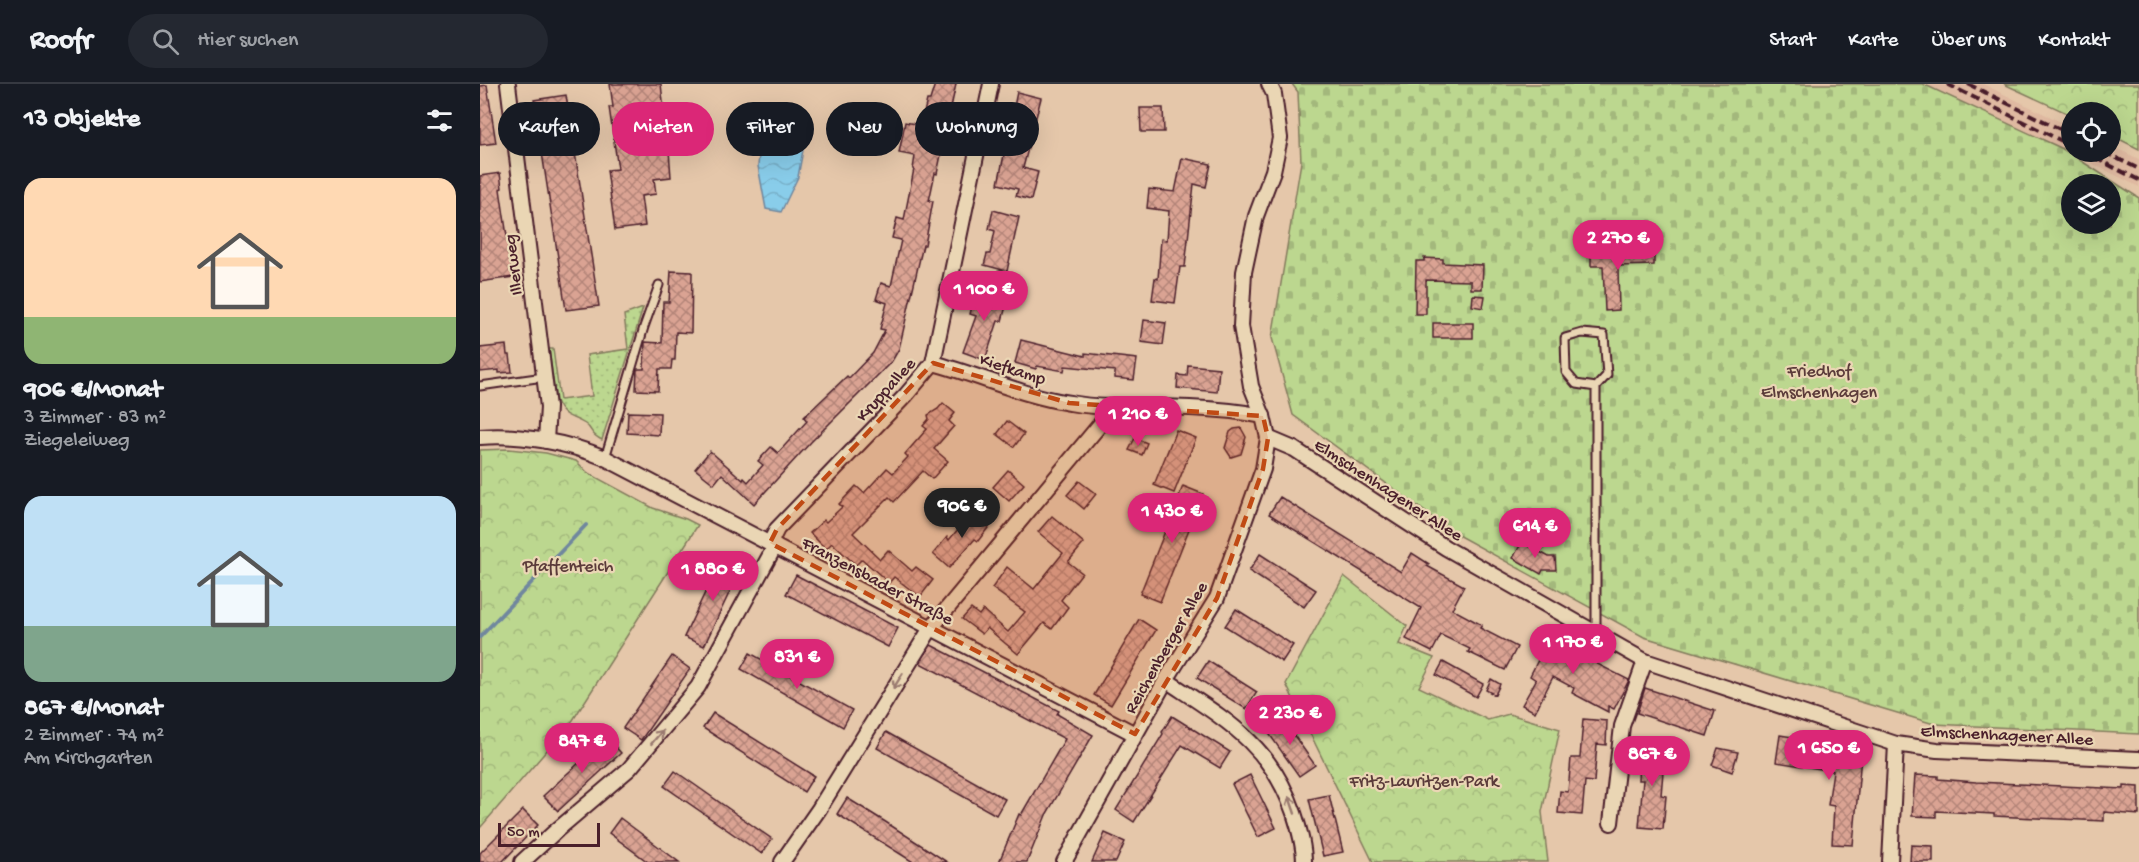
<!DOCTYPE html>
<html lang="de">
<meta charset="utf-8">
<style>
:root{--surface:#171b24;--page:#242831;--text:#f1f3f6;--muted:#9ea1a6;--line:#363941;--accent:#db2777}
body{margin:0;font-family:"Gochi Hand",sans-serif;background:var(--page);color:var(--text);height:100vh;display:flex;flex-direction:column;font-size:22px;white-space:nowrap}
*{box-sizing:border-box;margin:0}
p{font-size:20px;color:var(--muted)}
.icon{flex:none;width:33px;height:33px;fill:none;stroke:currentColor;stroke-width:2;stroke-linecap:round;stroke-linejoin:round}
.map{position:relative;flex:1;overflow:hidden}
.side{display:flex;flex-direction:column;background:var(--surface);width:480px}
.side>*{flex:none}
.banner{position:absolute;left:18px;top:18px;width:570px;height:54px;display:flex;gap:12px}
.buttons{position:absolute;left:1581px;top:18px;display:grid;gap:12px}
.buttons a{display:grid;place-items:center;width:60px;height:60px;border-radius:50%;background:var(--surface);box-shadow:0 6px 24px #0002;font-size:30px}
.scale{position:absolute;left:18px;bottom:15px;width:102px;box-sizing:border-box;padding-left:6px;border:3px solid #4a1f2b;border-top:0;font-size:16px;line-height:21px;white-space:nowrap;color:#4a1f2b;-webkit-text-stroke:4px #ead6b4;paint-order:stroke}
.price{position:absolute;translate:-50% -51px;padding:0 14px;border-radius:21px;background:var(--accent);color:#fff;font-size:20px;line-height:39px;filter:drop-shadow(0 2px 3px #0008)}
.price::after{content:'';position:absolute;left:50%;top:36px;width:18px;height:14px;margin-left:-9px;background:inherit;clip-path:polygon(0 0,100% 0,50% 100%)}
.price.selected{background:#222;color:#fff}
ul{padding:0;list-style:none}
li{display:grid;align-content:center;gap:12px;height:318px;padding:0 24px}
li span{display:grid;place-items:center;height:186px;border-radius:18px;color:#555}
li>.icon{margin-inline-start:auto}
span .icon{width:108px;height:108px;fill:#fffc;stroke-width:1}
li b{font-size:26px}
h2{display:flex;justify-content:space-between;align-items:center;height:72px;padding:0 24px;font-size:26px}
.chip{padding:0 21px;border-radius:27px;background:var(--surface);box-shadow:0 6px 24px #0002;font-size:21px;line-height:54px}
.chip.selected{background:var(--accent);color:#fff}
header{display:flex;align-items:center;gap:36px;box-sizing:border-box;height:84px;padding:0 30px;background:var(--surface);border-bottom:2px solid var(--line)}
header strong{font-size:28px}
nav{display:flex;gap:33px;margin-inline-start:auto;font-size:21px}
.search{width:420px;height:54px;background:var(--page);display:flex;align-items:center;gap:15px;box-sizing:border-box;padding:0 21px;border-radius:33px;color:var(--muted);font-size:22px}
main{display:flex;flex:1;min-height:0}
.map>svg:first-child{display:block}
.built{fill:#dfb9a1}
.grass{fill:url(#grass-dots);stroke:#837b5d;stroke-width:1.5}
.forest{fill:url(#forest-crowns);stroke:#837b5d;stroke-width:1.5}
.cemetery{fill:url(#cemetery-stones);stroke:#837b5d;stroke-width:1.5;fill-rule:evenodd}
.water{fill:url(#water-waves);stroke:#70879e;stroke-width:1.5}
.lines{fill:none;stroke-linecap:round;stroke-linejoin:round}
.stream{stroke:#70879e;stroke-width:4}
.building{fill:url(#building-cross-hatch);stroke:#4a1f2b;stroke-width:1.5}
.service-casing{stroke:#4a1f2b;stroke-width:11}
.minor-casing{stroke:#4a1f2b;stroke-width:18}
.service{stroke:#ead6b4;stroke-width:7}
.minor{stroke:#ead6b4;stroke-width:14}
.rail{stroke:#4a1f2b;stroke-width:4;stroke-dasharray:9 4.5;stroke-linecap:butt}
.oneway{stroke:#9a7a70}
.marked{fill:#c04a14;fill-opacity:0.2;stroke:#c04a14;stroke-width:4.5;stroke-dasharray:12 8;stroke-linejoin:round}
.labels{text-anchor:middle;stroke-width:4.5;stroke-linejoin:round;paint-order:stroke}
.street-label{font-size:18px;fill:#4a1f2b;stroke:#ead6b4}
.park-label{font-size:18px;fill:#5b3b3a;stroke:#ead6b4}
</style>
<header>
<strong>Roofr</strong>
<div class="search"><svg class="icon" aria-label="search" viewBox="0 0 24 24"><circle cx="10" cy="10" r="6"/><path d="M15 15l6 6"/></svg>Hier suchen</div>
<nav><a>Start</a><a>Karte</a><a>Über uns</a><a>Kontakt</a></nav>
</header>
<main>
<section class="side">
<h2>13 Objekte<svg class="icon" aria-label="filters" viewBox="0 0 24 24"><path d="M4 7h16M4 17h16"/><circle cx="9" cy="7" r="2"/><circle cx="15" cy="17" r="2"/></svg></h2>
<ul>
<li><span style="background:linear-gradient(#ffd9b3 75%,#8fb573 0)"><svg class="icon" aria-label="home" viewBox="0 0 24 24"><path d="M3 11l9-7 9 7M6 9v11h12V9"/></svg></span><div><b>906 €/Monat</b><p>3 Zimmer · 83 m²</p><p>Ziegeleiweg</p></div></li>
<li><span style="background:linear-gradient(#bfe0f5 70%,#7fa58c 0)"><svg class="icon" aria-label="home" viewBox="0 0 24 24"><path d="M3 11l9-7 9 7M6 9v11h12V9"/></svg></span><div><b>867 €/Monat</b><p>2 Zimmer · 74 m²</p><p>Am Kirchgarten</p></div></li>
</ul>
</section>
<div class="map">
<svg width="1659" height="778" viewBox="0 0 1659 778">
<defs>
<pattern id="grass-dots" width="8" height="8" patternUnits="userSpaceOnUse" patternTransform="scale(1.5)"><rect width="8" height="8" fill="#bcd78f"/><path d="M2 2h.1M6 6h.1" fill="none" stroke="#a3b87c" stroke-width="1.8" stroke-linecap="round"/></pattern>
<pattern id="forest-crowns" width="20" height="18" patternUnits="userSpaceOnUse" patternTransform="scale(1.5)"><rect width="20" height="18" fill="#bcd78f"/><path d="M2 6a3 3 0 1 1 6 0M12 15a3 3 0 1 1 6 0" fill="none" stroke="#a3b87c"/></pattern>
<pattern id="cemetery-stones" width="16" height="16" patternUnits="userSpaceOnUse" patternTransform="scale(1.5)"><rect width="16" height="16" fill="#bcd78f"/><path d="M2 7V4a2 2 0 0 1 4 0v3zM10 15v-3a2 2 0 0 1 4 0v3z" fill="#a3b87c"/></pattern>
<pattern id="water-waves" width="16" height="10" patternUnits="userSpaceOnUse" patternTransform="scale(1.5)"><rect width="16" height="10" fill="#89cdea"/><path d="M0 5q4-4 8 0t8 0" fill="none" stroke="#78b0c9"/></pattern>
<pattern id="building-cross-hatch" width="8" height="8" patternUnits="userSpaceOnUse" patternTransform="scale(1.5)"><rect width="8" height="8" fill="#daa393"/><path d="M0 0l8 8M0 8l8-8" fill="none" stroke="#b38478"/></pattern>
</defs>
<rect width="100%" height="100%" fill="#e5c7aa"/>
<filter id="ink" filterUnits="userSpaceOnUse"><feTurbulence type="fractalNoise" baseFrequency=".0167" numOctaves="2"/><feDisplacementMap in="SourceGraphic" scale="12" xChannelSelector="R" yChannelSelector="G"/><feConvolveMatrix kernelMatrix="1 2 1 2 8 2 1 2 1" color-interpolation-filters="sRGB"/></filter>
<g filter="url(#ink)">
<polygon class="built" points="1443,0 1503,0 1591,43 1592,68 1630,68 1631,62 1659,75 1659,103 1581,64"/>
<path class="grass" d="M 163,224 L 122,356 C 108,349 114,346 105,340 C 91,331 84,335 76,317 L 69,265 L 73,265 L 80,316 L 112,312 L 107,271 L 148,265 L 144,231 Z"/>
<g class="forest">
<polygon points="1524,0 1659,0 1659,65 1631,51 1630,28 1592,28 1591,31"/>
<polygon points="29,365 66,369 96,377 108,389 173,424 206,435 218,441 93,636 0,744 0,366"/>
<polygon points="864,492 927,542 919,560 954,574 939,603 1008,636 1029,630 1080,645 1062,728 1068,778 893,778 806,600"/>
</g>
<path class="cemetery" d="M 812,0 L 1443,0 L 1581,64 L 1659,114 L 1659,650 L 1454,640 L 1164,553 L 974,449 L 813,331 L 792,254 L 821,78 L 818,8 ZM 1592,100 L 1630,100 L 1630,140 L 1592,140 Z"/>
<polygon class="water" points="281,50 323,66 318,93 301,128 286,125 278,82"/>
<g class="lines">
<polyline class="stream" points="0,553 106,441"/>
</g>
<g class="building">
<polygon points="130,0 181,0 184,27 175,28 179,54 188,53 191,93 174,95 176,110 161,112 165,142 135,146 127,86 138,85 129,23 133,23"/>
<polygon points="455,0 476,0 457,90 455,89 449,117 453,117 445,161 443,161 419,265 412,277 331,358 274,420 242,390 234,400 215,385 230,367 263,396 264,394 268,398 283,381 278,377 291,363 298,369 327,337 324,333 367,292 369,294 393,269 405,246 400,245 407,219 396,215 401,199 411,202 421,156 412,154 417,134 424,136 434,85 433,85 435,72 419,69 425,38 441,41 447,16 450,16"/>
<polygon points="7,1 16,59 0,61 0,2"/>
<polygon points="537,8 561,14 543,84 558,88 551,116 536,112 538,105 518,100"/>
<polygon points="86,11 119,222 86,226 54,16"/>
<polygon points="660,24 683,24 684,48 661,48"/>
<polygon points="702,74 731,80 726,103 714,100 705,183 700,183 695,219 672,216 675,194 678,195 681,155 687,156 689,127 667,124 669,105 695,108"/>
<polygon points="20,89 22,104 20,105 33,193 0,198 0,92"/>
<polygon points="513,126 539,133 527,187 504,181 507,170 510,170 515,147 509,145"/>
<polygon points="1174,167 1174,181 1138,182 1139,226 1125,227 1123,182 1111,182 1111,169"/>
<polygon points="944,174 963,175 963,179 1003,181 1002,205 991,205 991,197 946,196 946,230 935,230 936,177 944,177"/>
<polygon points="191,187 212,188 211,249 196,248 195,276 192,276 191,285 179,285 178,307 156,306 157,285 164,285 165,258 182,259 183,218 189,218"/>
<polygon points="497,202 519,207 516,220 526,222 522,237 518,237 505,276 483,268 496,232 490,230"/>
<polygon points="993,211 1005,212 1003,224 992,222"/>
<polygon points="664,236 686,239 683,261 661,258"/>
<rect x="953" y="239" width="40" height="15"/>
<polygon points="541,256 605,272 605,269 657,275 654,296 635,294 635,287 585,282 584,287 557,282 556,285 535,279"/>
<polygon points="26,261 27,271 30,271 32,288 19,289 19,286 0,288 0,264"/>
<polygon points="708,281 739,284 737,308 697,304 698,291 707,292"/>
<polygon points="463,319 475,329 469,337 474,342 454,365 468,377 452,395 443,387 414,418 409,413 373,449 400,475 408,466 432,487 436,483 453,496 440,513 414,493 409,499 382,475 376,481 352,459 346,465 330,449 344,436 346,438 362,423 359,420 376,402 384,409 407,384 413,389 428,373 425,370 447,345 443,342 449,335 448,331 458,325"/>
<polygon points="148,328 180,329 179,351 147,349"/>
<polygon points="527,337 544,350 534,363 517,350"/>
<polygon points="761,344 766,353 761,370 751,373 745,364 750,348 754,345"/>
<polygon points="696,346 716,354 694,409 674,401"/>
<polygon points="655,354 667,359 662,371 649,366"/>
<polygon points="528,386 544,400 529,417 513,403"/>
<polygon points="599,397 616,410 604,425 587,411"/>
<polygon points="703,402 723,410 680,518 660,510"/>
<polygon points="800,413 921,488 932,469 949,480 947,482 984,502 972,525 1002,541 1000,544 1037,563 1025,586 988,568 990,565 961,551 952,568 926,555 941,524 789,430"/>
<polygon points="494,426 511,440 498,457 495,455 469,484 453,470 467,453 469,456"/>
<polygon points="572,432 604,459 588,478 602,489 581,516 588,523 572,545 564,539 538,570 507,544 502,550 482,535 491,525 499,531 503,526 528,548 545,528 512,504 527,483 554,505 583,469 558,448"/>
<polygon points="1042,458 1069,473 1075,473 1076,486 1063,486 1061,490 1033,474"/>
<polygon points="780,470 836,506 824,523 769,487"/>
<polygon points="241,475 261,484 224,562 204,553"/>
<polygon points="316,491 418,544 408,563 306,510"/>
<polygon points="756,525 813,561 802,578 745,542"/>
<polygon points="659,535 676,546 631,621 614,611"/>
<polygon points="1068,546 1075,550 1076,548 1086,553 1085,555 1092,559 1088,565 1149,596 1134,625 1128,622 1128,628 1111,619 1092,609 1094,604 1073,593 1055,628 1042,621 1056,596 1050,592 1061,570 1057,568"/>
<polygon points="451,561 579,627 577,630 613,651 566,731 547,778 519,778 539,730 541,731 585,655 440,579"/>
<polygon points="270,569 372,626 363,643 261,585"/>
<polygon points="192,572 210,585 161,656 143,644"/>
<polygon points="728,577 777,608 766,625 717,594"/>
<polygon points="963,578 1003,600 996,613 956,591"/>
<polygon points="1011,595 1020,600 1015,611 1006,606"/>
<polygon points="1165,604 1235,627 1227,652 1157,629"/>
<polygon points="233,629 334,692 324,708 223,644"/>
<polygon points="692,632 750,668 740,684 702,661 654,738 636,726 683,650 682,648"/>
<polygon points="801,633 835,681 819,692 785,644"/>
<polygon points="1103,635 1127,637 1126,661 1117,660 1114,698 1105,697 1102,731 1078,729 1080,707 1088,708 1091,674 1100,674"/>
<polygon points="406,648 525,715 516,731 397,664"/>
<polygon points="1300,651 1343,658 1342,669 1381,673 1373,761 1352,760 1354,722 1348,721 1353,687 1296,678"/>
<polygon points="127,653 141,669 78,727 63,712"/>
<polygon points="1160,662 1185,665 1181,711 1186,712 1183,745 1159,743 1163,696 1158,696"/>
<polygon points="1238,664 1258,668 1252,688 1232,681"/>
<polygon points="195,687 292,755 282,770 184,702"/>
<polygon points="770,691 796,744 778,753 752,700"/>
<polygon points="1435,691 1458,692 1458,695 1496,698 1644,705 1644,702 1659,703 1659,731 1624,728 1624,737 1514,732 1514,730 1456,727 1456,733 1432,732"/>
<polygon points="849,711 863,768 843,772 829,715"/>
<polygon points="367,714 404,737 467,778 433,778 357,730"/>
<polygon points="43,726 58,741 22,778 0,778 0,769"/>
<polygon points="140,734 175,760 199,778 168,778 129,749"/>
<polygon points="625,749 645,758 636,778 612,778"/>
<polygon points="1431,761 1453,762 1453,778 1430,778"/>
</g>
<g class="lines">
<defs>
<g id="service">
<polyline points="0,302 64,293"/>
<polyline points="125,374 164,243 179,201"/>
<polyline points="1116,548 1116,303 1127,291 1124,251 1102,249 1085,254 1086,288 1096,300 1116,303"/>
</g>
<g id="minor">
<polyline points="28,0 68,323 66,357"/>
<path d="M 453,279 C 499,291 543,312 590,319 C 629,326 670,322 710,324 C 734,325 759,327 783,332"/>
<path d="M 0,353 C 41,350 87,358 125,374 L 655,650"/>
<polyline points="788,354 814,365 966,464 1165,577 1416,660 1457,666 1659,675"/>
<polyline points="290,459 297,445 426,311 453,279 511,0"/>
<path d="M 686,596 C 744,635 790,659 814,729 C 819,744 824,762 824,778"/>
<polyline points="1131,739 1142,642 1165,577"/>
<polyline points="42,778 77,746 149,685 218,603 295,462"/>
<polyline points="302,778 339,725 451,544 623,337 628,323"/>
<polyline points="584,778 686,596 737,514 783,385 788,354 783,332 771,302 761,242 764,188 776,132 793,87 800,54 794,10 789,0"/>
<polyline points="1410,778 1416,660"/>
</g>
</defs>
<use href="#service" class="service-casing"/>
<use href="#minor" class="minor-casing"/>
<use href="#service" class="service"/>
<use href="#minor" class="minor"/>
<g class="rail">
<polyline points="1467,0 1592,62"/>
<polyline points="1488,0 1592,51"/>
<polyline points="1603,68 1659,96"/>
<polyline points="1624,68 1659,85"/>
</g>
</g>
<defs><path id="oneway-shaft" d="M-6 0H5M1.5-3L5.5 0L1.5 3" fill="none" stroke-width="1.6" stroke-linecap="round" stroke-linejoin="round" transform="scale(1.5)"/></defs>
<g class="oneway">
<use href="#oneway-shaft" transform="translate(418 597) rotate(122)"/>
<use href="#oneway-shaft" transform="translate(177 653) rotate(-50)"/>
<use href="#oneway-shaft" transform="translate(812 721) rotate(-109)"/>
</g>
</g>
<path class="marked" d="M 453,279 L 589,319 L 783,332 L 788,354 L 783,385 L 737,514 L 655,650 L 290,459 L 297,445 Z"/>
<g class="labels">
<g class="street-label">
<text transform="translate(32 181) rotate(-97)" y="6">Illerweg</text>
<text transform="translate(533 284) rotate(18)" y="6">Kiefkamp</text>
<text transform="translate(405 305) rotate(-48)" y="6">Kruppallee</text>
<text transform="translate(909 405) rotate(33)" y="6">Elmschenhagener Allee</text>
<text transform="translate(398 496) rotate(28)" y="6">Franzensbader Straße</text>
<text transform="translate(685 563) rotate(-60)" y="6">Reichenberger Allee</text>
<text transform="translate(1527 650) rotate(3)" y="6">Elmschenhagener Allee</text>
</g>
<g class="park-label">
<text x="1339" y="292">Friedhof<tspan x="1339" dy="21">Elmschenhagen</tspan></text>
<text x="88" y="487">Pfaffenteich</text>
<text x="944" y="702">Fritz-Lauritzen-Park</text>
</g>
</g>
</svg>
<div class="buttons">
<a><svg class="icon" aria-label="locate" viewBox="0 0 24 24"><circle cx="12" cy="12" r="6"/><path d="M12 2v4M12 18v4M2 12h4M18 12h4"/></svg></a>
<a><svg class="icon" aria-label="layers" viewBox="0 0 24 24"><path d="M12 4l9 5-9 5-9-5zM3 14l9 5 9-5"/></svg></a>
</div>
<div class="scale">50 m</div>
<b class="price" style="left:1138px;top:187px">2 270 €</b>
<b class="price" style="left:504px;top:238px">1 100 €</b>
<b class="price" style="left:658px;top:363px">1 210 €</b>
<b class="price selected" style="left:482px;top:455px">906 €</b>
<b class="price" style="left:692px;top:460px">1 430 €</b>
<b class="price" style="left:1055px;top:475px">614 €</b>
<b class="price" style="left:233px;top:518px">1 880 €</b>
<b class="price" style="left:1093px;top:591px">1 170 €</b>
<b class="price" style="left:317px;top:606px">831 €</b>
<b class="price" style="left:810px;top:662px">2 230 €</b>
<b class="price" style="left:102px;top:690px">847 €</b>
<b class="price" style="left:1349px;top:697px">1 650 €</b>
<b class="price" style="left:1172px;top:703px">867 €</b>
<div class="banner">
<a class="chip">Kaufen</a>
<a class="chip selected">Mieten</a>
<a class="chip">Filter</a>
<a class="chip">Neu</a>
<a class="chip">Wohnung</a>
</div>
</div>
</main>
